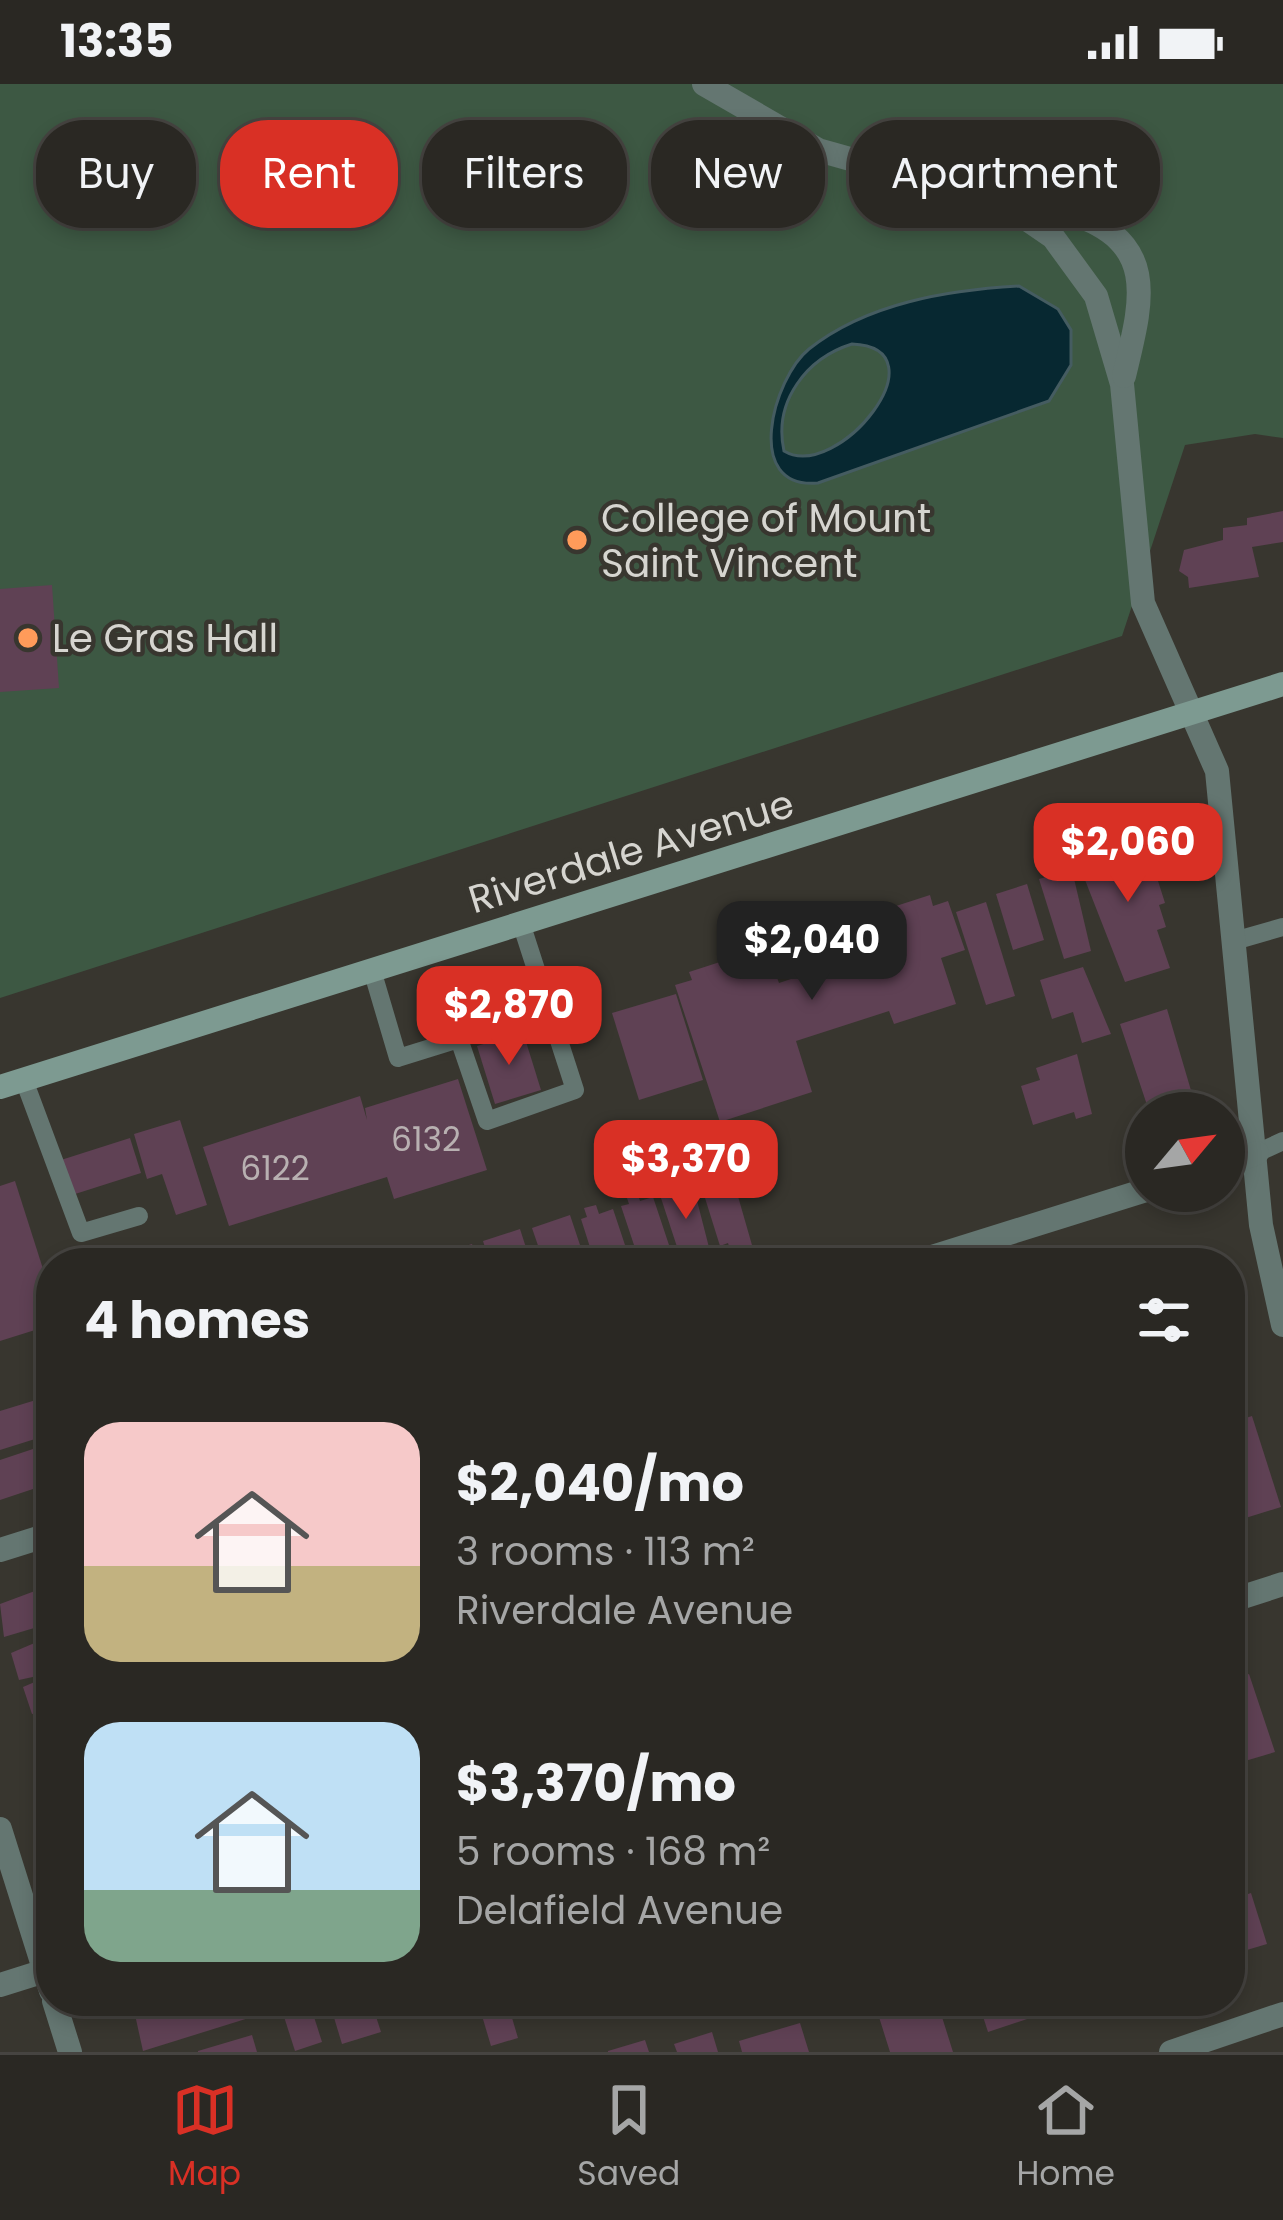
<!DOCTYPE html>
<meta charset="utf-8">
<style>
:root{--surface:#2a2823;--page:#363430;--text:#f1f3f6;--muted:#a5a6a6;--line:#464441;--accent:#d93025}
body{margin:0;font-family:Poppins,sans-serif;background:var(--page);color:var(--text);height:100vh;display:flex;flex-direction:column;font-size:45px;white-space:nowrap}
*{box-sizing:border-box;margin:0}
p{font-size:39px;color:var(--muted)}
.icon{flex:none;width:66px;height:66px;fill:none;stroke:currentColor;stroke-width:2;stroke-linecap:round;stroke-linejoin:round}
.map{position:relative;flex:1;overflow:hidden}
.side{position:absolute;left:36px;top:1164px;width:1209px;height:768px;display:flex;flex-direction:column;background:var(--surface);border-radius:48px;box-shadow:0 6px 18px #0003,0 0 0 3px var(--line)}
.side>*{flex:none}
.hud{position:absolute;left:36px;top:36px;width:1212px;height:108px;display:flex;gap:24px}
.needle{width:78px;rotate:61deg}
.tools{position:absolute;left:1125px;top:1008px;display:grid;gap:24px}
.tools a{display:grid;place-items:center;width:120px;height:120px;border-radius:50%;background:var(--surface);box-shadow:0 6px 18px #0003,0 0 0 3px var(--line);font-size:60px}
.price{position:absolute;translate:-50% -102px;padding:0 27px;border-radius:24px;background:var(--accent);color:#fff;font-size:39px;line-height:78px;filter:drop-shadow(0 3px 6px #0008)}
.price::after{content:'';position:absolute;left:50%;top:72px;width:36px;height:27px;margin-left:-18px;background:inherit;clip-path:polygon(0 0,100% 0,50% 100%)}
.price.on{background:#222;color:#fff}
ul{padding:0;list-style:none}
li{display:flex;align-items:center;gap:36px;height:300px;padding:0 48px}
li span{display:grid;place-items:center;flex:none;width:336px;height:240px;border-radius:36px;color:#555}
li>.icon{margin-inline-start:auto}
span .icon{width:144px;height:144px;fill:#fffc;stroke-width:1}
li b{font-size:51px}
h2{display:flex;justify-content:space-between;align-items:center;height:144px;padding:0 48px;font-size:51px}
.tag{padding:0 42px;border-radius:48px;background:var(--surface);box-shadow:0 6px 18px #0003,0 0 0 3px var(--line);font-size:42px;line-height:108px}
.tag.on{background:var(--accent);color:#fff}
.status{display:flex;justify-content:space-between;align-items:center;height:84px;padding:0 60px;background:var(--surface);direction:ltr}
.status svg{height:33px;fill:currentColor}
.tabs{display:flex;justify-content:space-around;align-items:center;height:168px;border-top:3px solid var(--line);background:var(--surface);font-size:33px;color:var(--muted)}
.tabs a{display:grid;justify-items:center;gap:6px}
.tabs .on{color:var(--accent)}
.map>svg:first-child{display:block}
.green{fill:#3d5843}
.water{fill:#072831;stroke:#455c61;stroke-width:3;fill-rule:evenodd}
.building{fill:#5f4154}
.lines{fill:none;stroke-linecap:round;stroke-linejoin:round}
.service{stroke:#647671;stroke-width:18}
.minor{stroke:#647671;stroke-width:24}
.secondary{stroke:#7d9a91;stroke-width:24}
.poi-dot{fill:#ff9b5a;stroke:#38362f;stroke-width:4.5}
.labels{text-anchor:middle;stroke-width:9;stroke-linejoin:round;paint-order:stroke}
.number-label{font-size:33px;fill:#b8b0b1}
.poi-label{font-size:39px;fill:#d6d5d0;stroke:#38362f;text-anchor:start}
.street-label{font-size:39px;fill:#d6d5d0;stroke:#38362f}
</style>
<div class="status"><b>13:35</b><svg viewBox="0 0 49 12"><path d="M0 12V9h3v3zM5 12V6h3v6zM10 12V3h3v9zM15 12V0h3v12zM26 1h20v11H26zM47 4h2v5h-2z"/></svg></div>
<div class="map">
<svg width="1283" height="1968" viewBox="0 0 1283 1968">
<rect width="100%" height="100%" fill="#38362f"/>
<polygon class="green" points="0,0 1283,0 1283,354 1255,350 1185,361 1122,552 0,914"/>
<path class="water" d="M 1019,202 L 1058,225 L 1071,246 L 1071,281 L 1049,317 L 818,399 C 742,406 773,294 809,265 C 867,219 948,206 1019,202 ZM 852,260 C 946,264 838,399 784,367 C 773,317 807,274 852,260 Z"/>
<g class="building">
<polygon points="1283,427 1283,458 1252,463 1259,493 1189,504 1188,493 1179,487 1184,466 1223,456 1223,444 1247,441 1247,434"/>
<polygon points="52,501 59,604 0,608 0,505"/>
<polygon points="1125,755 1128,762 1145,756 1165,819 1159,821 1166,843 1157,846 1170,884 1125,898 1078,778 1088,775 1085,767"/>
<polygon points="1072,786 1091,867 1064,875 1039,795"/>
<polygon points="1027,800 1044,856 1013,866 996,810"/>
<polygon points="930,811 933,822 948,817 965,866 941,874 956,920 894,940 889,927 796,957 812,1008 720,1038 675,901 692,896 689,888 766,863 779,899 794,894 790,882 849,863 853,875 870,869 859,834"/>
<polygon points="986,818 1015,912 986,921 956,828"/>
<polygon points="1083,883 1111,950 1082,959 1073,928 1052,935 1040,896"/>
<polygon points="676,910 703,996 639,1016 612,929"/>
<polygon points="1167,925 1195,1020 1175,1026 1172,1016 1148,1024 1120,940"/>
<polygon points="523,948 541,1006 495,1020 477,962"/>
<polygon points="1077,970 1092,1030 1076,1035 1074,1028 1033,1041 1021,1002 1040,996 1036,984"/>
<polygon points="458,995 487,1086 394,1115 387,1093 229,1142 203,1063 360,1012 367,1036 365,1024"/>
<polygon points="180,1036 207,1121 176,1131 162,1090 147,1095 134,1050"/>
<polygon points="130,1054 141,1089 72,1111 61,1076"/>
<polygon points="731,1088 756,1175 742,1179 734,1179 728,1159 720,1162 700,1098"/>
<polygon points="676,1094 679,1105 693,1101 713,1179 681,1175 660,1111 668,1108 665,1098"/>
<polygon points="15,1097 51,1210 51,1241 0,1257 0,1102"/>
<polygon points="637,1108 640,1117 653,1113 674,1176 669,1179 640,1179 621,1122 629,1120 626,1111"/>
<polygon points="596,1121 599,1130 613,1125 631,1179 595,1179 581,1135 587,1133 584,1124"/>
<polygon points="570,1131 586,1179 544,1179 532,1144"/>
<polygon points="520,1145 531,1179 490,1179 483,1157"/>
<polygon points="472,1160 478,1179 436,1179 434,1172"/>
<polygon points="49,1312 51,1350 0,1366 0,1327"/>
<polygon points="1252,1332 1281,1423 1239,1436 1230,1408 1230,1339"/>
<polygon points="51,1359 51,1399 0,1416 0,1376"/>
<polygon points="51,1501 51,1539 4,1553 0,1520"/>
<polygon points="51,1552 51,1589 19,1596 11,1569"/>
<polygon points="1249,1590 1275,1668 1235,1680 1230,1596"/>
<polygon points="51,1591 51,1627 32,1630 23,1603"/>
<polygon points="51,1651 51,1690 50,1690 39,1655"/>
<polygon points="1251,1809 1267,1860 1230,1871 1230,1816"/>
<polygon points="132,1917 247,1917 252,1933 143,1967"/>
<polygon points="279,1917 309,1917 322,1958 295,1967"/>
<polygon points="329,1917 371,1917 381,1948 342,1960"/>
<polygon points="422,1917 484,1917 485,1918 428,1935"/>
<polygon points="507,1917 518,1954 491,1962 480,1925"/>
<polygon points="710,1917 732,1917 735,1927 714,1933"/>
<polygon points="937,1917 953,1968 890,1968 879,1933 888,1930 885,1919"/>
<polygon points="978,1917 1025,1917 1030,1934 988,1948"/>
<polygon points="1065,1917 1104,1917 1105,1921 1069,1932"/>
<polygon points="800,1939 809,1968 742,1968 739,1957"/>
<polygon points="712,1948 718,1968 677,1968 674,1960"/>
<polygon points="252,1951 257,1968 198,1968 198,1967"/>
<polygon points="645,1956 649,1968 608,1968 608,1967"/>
</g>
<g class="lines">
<g class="service">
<polyline points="1234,857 1283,843"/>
<polyline points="372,886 398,974 459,955 487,1037 575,1006 521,839"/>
<polyline points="24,996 81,1149 139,1132"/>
<polyline points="1257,1069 1283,1057"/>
</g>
<g class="minor">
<polyline points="704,0 818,66 1000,117 1053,153 1096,212 1122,300 1143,519 1217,687 1261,1141 1283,1241"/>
<path d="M 1000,117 C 1028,114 1047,121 1073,130 C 1161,159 1141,220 1124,292"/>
<polyline points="1224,1081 1257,1069"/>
<polyline points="913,1179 1146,1106"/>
<polyline points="0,1466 51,1450"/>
<polyline points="1230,1517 1283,1500"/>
<polyline points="0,1745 51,1907"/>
<polyline points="0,1901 51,1885"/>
<polyline points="54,1917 70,1968"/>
<polyline points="1171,1968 1283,1930"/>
</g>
<polyline class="secondary" points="0,1003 1283,600"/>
</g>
<g class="poi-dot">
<circle cx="577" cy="456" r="12"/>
<circle cx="28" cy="554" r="12"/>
</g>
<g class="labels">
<g class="number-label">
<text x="426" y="1067">6132</text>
<text x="275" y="1096">6122</text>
</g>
<g class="poi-label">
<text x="601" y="448">College of Mount<tspan x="601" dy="45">Saint Vincent</tspan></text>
<text x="52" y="568">Le Gras Hall</text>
</g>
<g class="street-label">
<text transform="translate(631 767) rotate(-17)" y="14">Riverdale Avenue</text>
</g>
</g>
</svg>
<div class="tools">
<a><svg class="needle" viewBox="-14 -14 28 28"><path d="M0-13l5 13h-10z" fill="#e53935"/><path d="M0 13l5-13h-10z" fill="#a5a6a6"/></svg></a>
</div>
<b class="price" style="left:1128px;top:821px">$2,060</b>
<b class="price on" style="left:812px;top:919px">$2,040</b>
<b class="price" style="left:509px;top:984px">$2,870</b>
<b class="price" style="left:686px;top:1138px">$3,370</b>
<div class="hud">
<a class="tag">Buy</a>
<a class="tag on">Rent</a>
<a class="tag">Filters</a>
<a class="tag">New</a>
<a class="tag">Apartment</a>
</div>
<section class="side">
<h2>4 homes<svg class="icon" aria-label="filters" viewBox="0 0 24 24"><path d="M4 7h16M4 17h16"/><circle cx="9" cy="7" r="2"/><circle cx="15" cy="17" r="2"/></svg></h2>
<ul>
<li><span style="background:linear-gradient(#f6c9c9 60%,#c2b280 0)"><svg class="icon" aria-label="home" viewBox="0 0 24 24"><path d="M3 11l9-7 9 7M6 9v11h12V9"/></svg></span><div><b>$2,040/mo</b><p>3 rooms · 113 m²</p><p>Riverdale Avenue</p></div></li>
<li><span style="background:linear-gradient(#bfe0f5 70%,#7fa58c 0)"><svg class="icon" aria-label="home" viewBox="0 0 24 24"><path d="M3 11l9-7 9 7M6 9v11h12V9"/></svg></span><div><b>$3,370/mo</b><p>5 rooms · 168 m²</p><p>Delafield Avenue</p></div></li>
</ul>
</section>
</div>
<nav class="tabs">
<a class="on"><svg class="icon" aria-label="map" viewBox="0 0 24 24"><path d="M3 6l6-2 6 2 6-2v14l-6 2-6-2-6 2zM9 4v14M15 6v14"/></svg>Map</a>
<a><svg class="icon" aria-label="saved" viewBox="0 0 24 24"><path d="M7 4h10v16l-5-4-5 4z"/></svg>Saved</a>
<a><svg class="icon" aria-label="home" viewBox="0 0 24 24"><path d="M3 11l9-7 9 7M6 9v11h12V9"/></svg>Home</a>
</nav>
